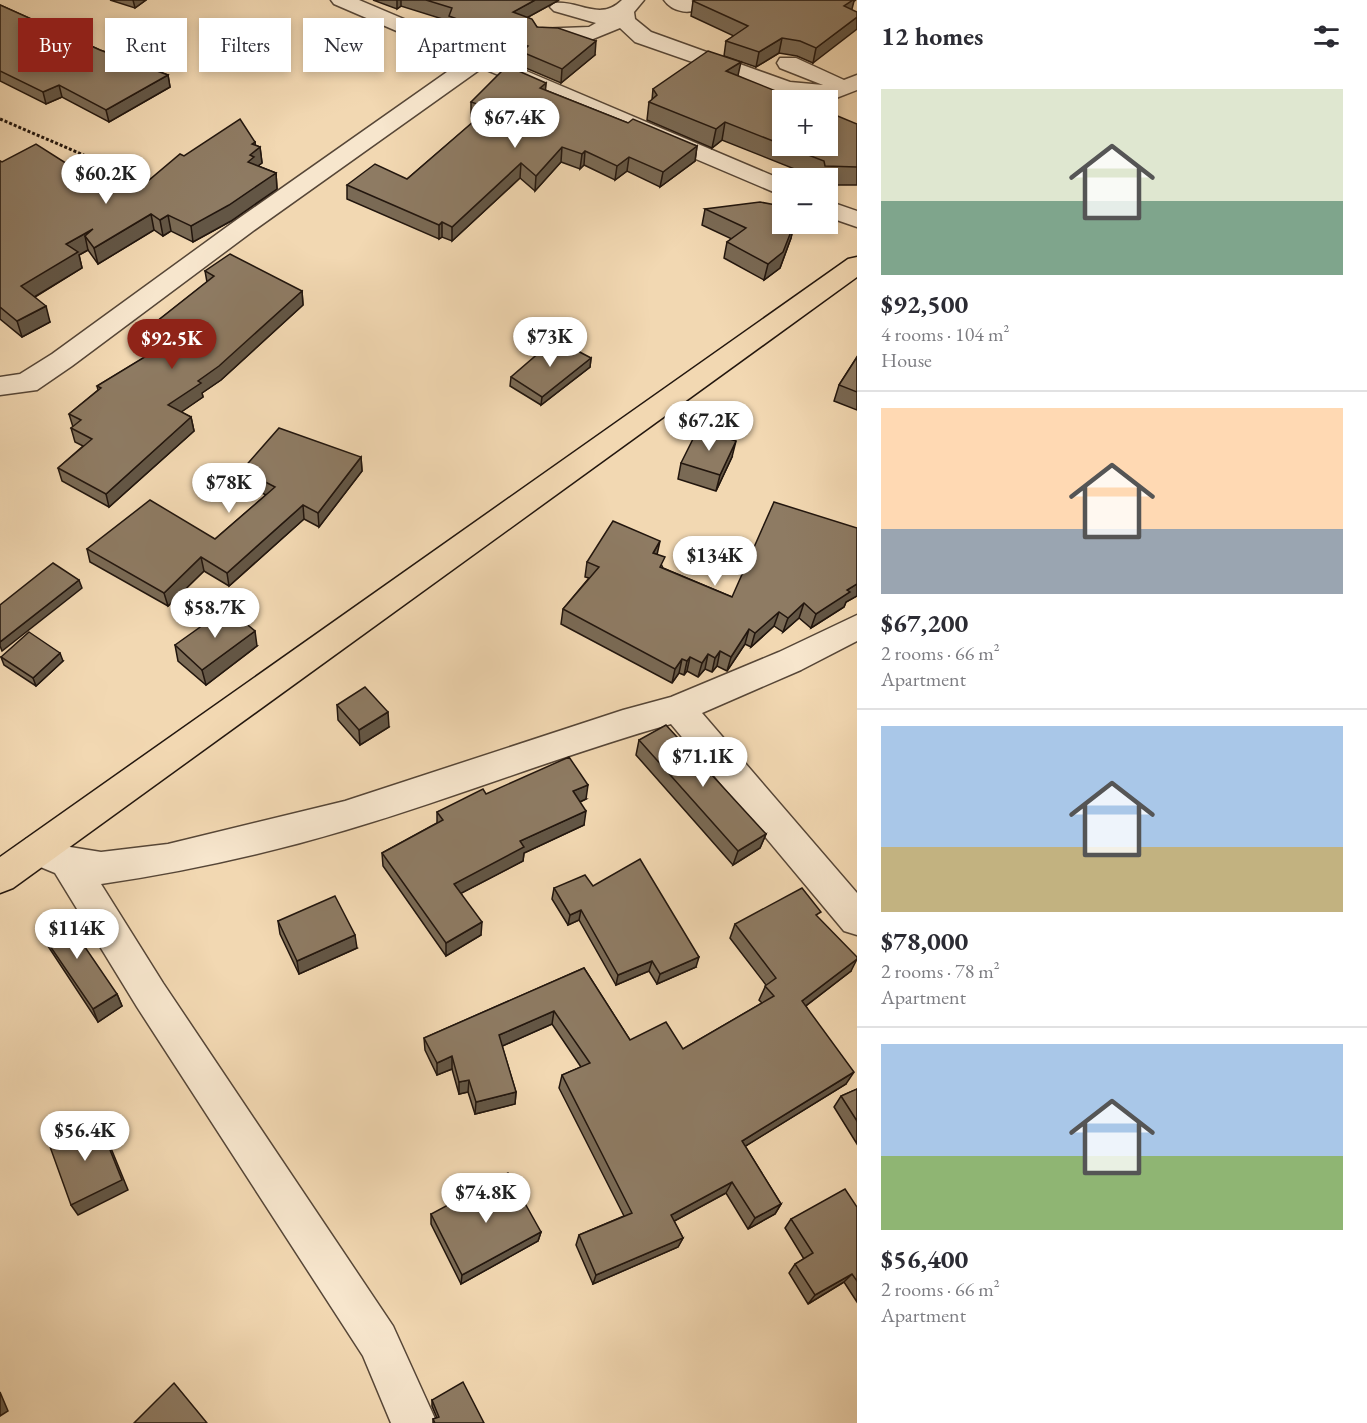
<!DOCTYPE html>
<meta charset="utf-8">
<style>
:root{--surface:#fff;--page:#f7f7f7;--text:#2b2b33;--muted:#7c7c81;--line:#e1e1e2;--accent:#8f2418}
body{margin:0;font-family:"EB Garamond",serif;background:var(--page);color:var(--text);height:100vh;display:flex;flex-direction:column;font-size:22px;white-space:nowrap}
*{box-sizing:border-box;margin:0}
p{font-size:20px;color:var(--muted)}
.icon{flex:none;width:33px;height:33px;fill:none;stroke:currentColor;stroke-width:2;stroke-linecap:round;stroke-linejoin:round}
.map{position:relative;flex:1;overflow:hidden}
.panel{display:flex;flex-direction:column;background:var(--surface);width:510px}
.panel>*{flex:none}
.banner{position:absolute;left:18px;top:18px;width:570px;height:54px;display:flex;gap:12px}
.fabs{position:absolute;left:772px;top:90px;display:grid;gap:12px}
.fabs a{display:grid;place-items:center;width:66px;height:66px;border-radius:0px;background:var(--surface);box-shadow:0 3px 9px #0003;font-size:30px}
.price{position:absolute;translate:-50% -51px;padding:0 14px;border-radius:21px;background:#fff;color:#222;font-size:20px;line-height:39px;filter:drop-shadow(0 2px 3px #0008)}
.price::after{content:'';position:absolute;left:50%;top:36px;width:18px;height:14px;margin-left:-9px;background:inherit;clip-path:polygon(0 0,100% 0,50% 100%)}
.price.on{background:var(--accent);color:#fff}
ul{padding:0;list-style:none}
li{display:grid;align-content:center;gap:12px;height:318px;padding:0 24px}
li+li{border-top:2px solid var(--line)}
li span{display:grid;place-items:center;height:186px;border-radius:0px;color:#555}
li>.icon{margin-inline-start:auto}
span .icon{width:108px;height:108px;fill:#fffc;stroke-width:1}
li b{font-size:26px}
h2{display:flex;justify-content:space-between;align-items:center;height:72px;padding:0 24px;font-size:26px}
.tag{padding:0 21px;border-radius:0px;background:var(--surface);box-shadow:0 3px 9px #0003;font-size:21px;line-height:54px}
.tag.on{background:var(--accent);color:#fff}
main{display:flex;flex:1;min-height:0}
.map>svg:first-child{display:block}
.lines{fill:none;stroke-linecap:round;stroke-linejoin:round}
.minor-casing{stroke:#564637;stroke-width:3}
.major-casing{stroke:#22160e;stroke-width:3}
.path{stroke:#22160e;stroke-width:3;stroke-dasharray:3 2;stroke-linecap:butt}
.minor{fill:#f7e6cd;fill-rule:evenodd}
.major{fill:#f2d8b2;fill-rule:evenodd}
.wall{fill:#7a6a55;stroke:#22160e;stroke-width:1.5}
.shaded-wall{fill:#635645;stroke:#22160e;stroke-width:1.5}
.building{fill:#8e7b63;stroke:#22160e;stroke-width:1.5}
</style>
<main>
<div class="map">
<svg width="857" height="1423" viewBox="0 0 857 1423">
<rect width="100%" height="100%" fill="#f2d8b2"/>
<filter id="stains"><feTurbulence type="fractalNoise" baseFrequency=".00333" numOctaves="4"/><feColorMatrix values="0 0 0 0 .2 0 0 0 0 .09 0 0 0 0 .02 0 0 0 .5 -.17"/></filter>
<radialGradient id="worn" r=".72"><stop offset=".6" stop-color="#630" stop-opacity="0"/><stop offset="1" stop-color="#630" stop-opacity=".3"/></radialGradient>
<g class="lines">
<defs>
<g id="minor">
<polygon points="331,0 359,0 783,180 783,196 482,68 253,231 72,366 37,390 0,395 0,377 20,374 52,354 235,221 464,60 334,4"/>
<path d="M 622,0 L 644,0 L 634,12 L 635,19 L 651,32 L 790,82 L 823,85 L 780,68 L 777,63 L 780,58 L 796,58 L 844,80 L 857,75 L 857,90 L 831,100 L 787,95 L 635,42 L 620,28 L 593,39 L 544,40 L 536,39 L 533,34 L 536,29 L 589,27 L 596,23 L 554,11 L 550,7 L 554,3 C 579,0 600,22 622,0 Z"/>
<path d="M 664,0 L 700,0 L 703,4 C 693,17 672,12 664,0 Z"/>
<polygon points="828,201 857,211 857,227 828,217"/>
<path d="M 857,615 L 857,641 L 801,670 L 702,713 L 857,893 L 857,935 L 844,931 L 671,724 C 561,755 455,798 346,830 C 266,854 183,872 101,884 L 163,983 L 393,1326 L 437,1423 L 391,1423 L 363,1356 L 137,1007 L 55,873 L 26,861 L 20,850 L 26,839 L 38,835 L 70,847 L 101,852 L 168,844 L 345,801 L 623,710 L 671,697 L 779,652 Z"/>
</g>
<polygon id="major" points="857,257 857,277 13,888 0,893 0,857 848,259"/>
</defs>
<use href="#minor" class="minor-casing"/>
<use href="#major" class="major-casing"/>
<polyline class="path" points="0,119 151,184"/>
<use href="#minor" class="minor"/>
<use href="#major" class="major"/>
</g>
<g class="wall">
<polygon points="110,0 146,0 135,8"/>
<polygon points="373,0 559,0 528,17 537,27 595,55 561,83 521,66 521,58 449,31 449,21 401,6 397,9"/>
<polygon points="693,1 854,1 813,63 797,56 779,53 756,67 724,56 726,41 734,36 691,16"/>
<polygon points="0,5 100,50 168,75 170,87 109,122 62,97 46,104 0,81"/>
<polygon points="738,76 783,100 783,146 828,146 857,124 857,185 828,185 828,178 817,178 722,140 712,148 647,120 649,102 652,100 653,89"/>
<polygon points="546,83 545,90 628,123 697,146 695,161 660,187 627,171 615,180 584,165 580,169 561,162 535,191 520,178 452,241 442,237 439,239 347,199 347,185 407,179 477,119 471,117 471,102"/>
<polygon points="255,142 255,145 260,147 262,163 258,166 276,173 277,189 231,221 193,242 171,231 163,236 154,230 98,264 88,250 79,255 82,268 35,297 50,322 22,337 0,319 0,161 2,162 72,167 136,191 184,156"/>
<polygon points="705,209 794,224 791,238 780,268 764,280 724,258 727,242 732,239 702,225"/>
<polygon points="205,271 302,291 303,305 221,380 202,393 203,397 181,412 191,417 194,431 109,507 62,481 58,468 83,446 75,442 71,428 73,427 69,414 98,390 97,386 147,356 139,351 137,337 207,282"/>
<polygon points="857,357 857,410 834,401 839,385"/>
<polygon points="591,358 590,367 541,405 510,386 511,377"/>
<polygon points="361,457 362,471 319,527 304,519 229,586 204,571 168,606 90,562 87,549 215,539 266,495 244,484 242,470"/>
<polygon points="732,457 716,491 678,479 681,463"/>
<polygon points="857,528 857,596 846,602 844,607 811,628 799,618 783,632 774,626 751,647 745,644 727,671 717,666 712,672 705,669 698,677 687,671 684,675 679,673 672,683 561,624 563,609 589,578 585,577 587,562 657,555 663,568 732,597"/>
<polygon points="175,645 257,646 206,685 178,661"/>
<polygon points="1,657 63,661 36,686 4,665"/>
<polygon points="337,705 389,727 360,745 338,720"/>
<polygon points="639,740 766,834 760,848 733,865 636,755"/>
<polygon points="486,794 586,799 580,802 584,825 524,853 523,861 461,893 481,935 446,956 383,866 382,853 437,823 437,812"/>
<polygon points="593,886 696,967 657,984 649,971 616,985 579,920 568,925 552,899 554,888"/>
<polygon points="818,918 851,971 806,1006 846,1084 745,1146 781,1204 775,1214 748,1229 726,1193 674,1221 683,1238 678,1247 593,1284 576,1245 579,1235 624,1216 559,1088 562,1075 581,1067 552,1024 502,1046 516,1092 515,1104 475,1114 468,1092 459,1094 452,1069 437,1075 425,1050 424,1038 584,968 630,1040 683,1049 762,1003 759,1000 766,985 730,938 735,924"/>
<polygon points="278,921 357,948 299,974 280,934"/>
<polygon points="37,927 117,994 122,1006 98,1022 44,940"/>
<polygon points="857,1089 857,1144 834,1107 841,1096"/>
<polygon points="857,1207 857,1302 844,1282 808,1304 789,1273 795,1264 804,1259 785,1228 791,1219"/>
<polygon points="431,1214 541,1232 538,1241 461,1284 431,1224"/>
<polygon points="432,1400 484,1423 433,1423 433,1419 437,1418 432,1406"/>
</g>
<g class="shaded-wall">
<polygon points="133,0 146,0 135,8"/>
<polygon points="397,0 401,0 401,6 397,9"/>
<polygon points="535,0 559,0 512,26 513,12"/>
<polygon points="843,0 856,0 854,1 851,13 840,21"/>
<polygon points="857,17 857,29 813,63 816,48"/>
<polygon points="782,38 779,53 756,67 759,52"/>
<polygon points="596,41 595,55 561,83 562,69"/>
<polygon points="741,62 737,80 726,71"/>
<polygon points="168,75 170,87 109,122 106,110"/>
<polygon points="546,83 545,97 540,88"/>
<polygon points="59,85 62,97 46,104 43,92"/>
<polygon points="725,122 722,140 712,148 716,129"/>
<polygon points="255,142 256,150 260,147 262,163 255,168 248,162 252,144"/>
<polygon points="697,146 695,161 660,187 663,172"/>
<polygon points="562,147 561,162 535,191 536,176"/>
<polygon points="585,151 584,165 580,169 582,154"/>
<polygon points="629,157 627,171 615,180 617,166"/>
<polygon points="521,163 520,178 452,241 452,227"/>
<polygon points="276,173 277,189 231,221 193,242 191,226"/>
<polygon points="151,214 154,230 98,264 94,248"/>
<polygon points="168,215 171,231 163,236 160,220"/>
<polygon points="442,222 442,237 439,239 439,225"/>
<polygon points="794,224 791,238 780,268 764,280 768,264"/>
<polygon points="93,229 85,236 88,250 79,255 82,268 26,302 21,286 66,244"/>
<polygon points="302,291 303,305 221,380 202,393 203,397 171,419 168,405"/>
<polygon points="46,306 50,322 22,337 17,321"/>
<polygon points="591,358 590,367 541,405 542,397"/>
<polygon points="191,417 194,431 109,507 106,494"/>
<polygon points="736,441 732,457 716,491 720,475"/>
<polygon points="361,457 362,471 319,527 318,513"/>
<polygon points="303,505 304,519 229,586 227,573"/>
<polygon points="660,541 657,555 653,553"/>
<polygon points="201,557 204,571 168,606 164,593"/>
<polygon points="79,580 82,588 2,651 0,646 0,642"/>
<polygon points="857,584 857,596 846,602 844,607 811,628 816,614 847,590"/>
<polygon points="804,603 799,618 783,632 788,618"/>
<polygon points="779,612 774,626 751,647 755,633"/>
<polygon points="749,629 745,644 727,671 731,657"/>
<polygon points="255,631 257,646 206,685 202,670"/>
<polygon points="720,651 717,666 712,672 715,658"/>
<polygon points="60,653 63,661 36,686 33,678"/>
<polygon points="708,654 705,669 698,677 702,663"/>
<polygon points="690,657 687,671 684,675 687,661"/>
<polygon points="682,659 679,673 672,683 675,669"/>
<polygon points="388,712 389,727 360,745 359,730"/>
<polygon points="588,785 586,799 571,806 573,791"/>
<polygon points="586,811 584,825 524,853 523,861 454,897 454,884 520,841"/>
<polygon points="766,834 760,848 733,865 738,851"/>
<polygon points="581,910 579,920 568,925 570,915"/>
<polygon points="482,922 481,935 446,956 446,943"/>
<polygon points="355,935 357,948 299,974 297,961"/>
<polygon points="699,957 696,967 657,984 660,974"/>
<polygon points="857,959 851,971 795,1014 802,1001"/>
<polygon points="652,961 649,971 616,985 618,975"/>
<polygon points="117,994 122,1006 98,1022 93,1009"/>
<polygon points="554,1011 552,1024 498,1048 499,1035"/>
<polygon points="452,1056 452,1069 437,1075 437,1063"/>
<polygon points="854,1072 846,1084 736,1152 742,1141"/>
<polygon points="469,1080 468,1092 459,1094 459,1082"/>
<polygon points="516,1092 515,1104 475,1114 476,1102"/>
<polygon points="98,1120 104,1131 128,1190 78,1215 71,1205"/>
<polygon points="732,1182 726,1193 667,1225 671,1215"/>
<polygon points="781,1204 775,1214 748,1229 755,1218"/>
<polygon points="541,1232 538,1241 461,1284 462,1275"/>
<polygon points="683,1238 678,1247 593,1284 596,1275"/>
<polygon points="852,1274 844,1282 808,1304 815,1295"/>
<polygon points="0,1392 8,1411 0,1416"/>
</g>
<g class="building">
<polygon points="426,0 535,0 513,12 532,19 537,27 558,28 596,41 562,69 522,52 528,46 449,16 452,8"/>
<polygon points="695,0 853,0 844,6 857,12 857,17 816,48 800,41 782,38 759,52 726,41 748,26 693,1"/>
<polygon points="0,5 100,50 168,75 106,110 59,85 43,92 0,71"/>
<polygon points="708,51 741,62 726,71 798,100 783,100 783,145 725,122 716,129 649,102 657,95 653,89"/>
<polygon points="507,66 546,83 540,88 628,123 633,119 697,146 663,172 629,157 617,166 585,151 582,154 562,147 536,176 521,163 452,227 442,222 439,225 347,185 375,164 407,179 489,108 471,102"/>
<polygon points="828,112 857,124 857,167 825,166 824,161 785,146 828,146"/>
<polygon points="240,119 255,142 252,144 260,147 250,155 254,157 248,162 276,173 229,205 191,226 168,215 160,220 151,214 94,248 85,236 93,229 66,244 78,252 21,286 46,306 17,321 0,307 0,161 2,162 36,144 72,167 80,162 136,191 180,154 184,156"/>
<polygon points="760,202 776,205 783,209 783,224 794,224 783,252 768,264 727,242 746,228 705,209"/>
<polygon points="230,254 302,291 219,366 198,381 201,383 168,405 191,417 106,494 58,468 92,439 71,428 81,420 69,414 101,388 97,386 153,352 147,348 150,346 137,337 214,276 205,271"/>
<polygon points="555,339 591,358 542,397 511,377"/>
<polygon points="857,357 857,392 839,385"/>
<polygon points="279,428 361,457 318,513 303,505 227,573 201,557 164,593 87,549 150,500 215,539 275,487 242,470"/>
<polygon points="698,429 736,441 720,475 681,463"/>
<polygon points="774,502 857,528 857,584 847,590 850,592 816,614 804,603 788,618 779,612 755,633 749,629 731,657 720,651 715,658 708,654 702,663 690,657 687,661 682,659 675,669 563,609 599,567 587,562 613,521 660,541 653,553 665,557 660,567 732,597"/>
<polygon points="53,563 79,580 0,642 0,605"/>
<polygon points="227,608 255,631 202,670 175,645"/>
<polygon points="29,632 60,653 33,678 1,657"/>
<polygon points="365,687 388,712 359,730 337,705"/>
<polygon points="666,725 766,834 738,851 639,740"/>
<polygon points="569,757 588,785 573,791 586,811 520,841 524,847 454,884 482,922 446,943 382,853 443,820 437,812 483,789 486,794"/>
<polygon points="640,859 699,957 660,974 652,961 618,975 581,910 570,915 554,888 585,875 593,886"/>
<polygon points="802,888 821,912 816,915 857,957 857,959 802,1001 854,1072 742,1141 781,1204 755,1218 732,1182 671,1215 683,1238 596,1275 579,1235 632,1213 562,1075 590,1063 554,1011 499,1035 516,1092 476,1102 469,1080 459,1082 452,1056 437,1063 424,1038 584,968 630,1040 666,1022 683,1049 774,996 765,986 776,978 735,924"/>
<polygon points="335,896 355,935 297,961 278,921"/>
<polygon points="61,912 117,994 93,1009 37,927"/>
<polygon points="857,1089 857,1121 841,1096"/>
<polygon points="98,1120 122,1180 71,1205 49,1144"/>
<polygon points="508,1173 541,1232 462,1275 431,1214"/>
<polygon points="845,1189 857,1207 857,1281 852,1274 815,1295 795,1264 813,1253 791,1219"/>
<polygon points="463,1382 484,1423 435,1423 433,1419 439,1417 432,1400"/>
<polygon points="174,1383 207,1423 134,1423"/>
</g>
<rect width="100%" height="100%" filter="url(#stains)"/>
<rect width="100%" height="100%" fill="url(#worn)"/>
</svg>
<div class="fabs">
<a>+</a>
<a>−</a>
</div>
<b class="price" style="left:515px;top:149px">$67.4K</b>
<b class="price" style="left:106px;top:205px">$60.2K</b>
<b class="price" style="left:550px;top:368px">$73K</b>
<b class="price on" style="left:172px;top:370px">$92.5K</b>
<b class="price" style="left:709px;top:452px">$67.2K</b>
<b class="price" style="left:229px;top:514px">$78K</b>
<b class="price" style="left:715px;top:587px">$134K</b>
<b class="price" style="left:215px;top:639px">$58.7K</b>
<b class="price" style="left:703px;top:788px">$71.1K</b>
<b class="price" style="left:77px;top:960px">$114K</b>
<b class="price" style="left:85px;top:1162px">$56.4K</b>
<b class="price" style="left:486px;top:1224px">$74.8K</b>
<div class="banner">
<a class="tag on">Buy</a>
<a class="tag">Rent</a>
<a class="tag">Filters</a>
<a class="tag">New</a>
<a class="tag">Apartment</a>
</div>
</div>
<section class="panel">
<h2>12 homes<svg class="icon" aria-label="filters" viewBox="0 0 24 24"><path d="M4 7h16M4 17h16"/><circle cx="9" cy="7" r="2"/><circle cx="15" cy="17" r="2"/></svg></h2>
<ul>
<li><span style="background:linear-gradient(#dfe7d0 60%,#7fa58c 0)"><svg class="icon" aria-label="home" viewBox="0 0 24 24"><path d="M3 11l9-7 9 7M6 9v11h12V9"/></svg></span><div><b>$92,500</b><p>4 rooms · 104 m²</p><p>House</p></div></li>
<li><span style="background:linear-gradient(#ffd9b3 65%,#9aa5b1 0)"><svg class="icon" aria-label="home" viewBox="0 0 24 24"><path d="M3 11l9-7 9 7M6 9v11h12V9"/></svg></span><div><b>$67,200</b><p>2 rooms · 66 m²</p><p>Apartment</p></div></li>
<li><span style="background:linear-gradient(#a9c7e8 65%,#c2b280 0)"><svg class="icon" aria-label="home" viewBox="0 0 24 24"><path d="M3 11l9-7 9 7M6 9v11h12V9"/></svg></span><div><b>$78,000</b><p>2 rooms · 78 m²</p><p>Apartment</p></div></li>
<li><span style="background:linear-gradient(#a9c7e8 60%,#8fb573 0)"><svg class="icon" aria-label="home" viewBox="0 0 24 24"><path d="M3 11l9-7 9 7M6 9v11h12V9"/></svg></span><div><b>$56,400</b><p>2 rooms · 66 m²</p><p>Apartment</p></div></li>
</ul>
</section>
</main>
